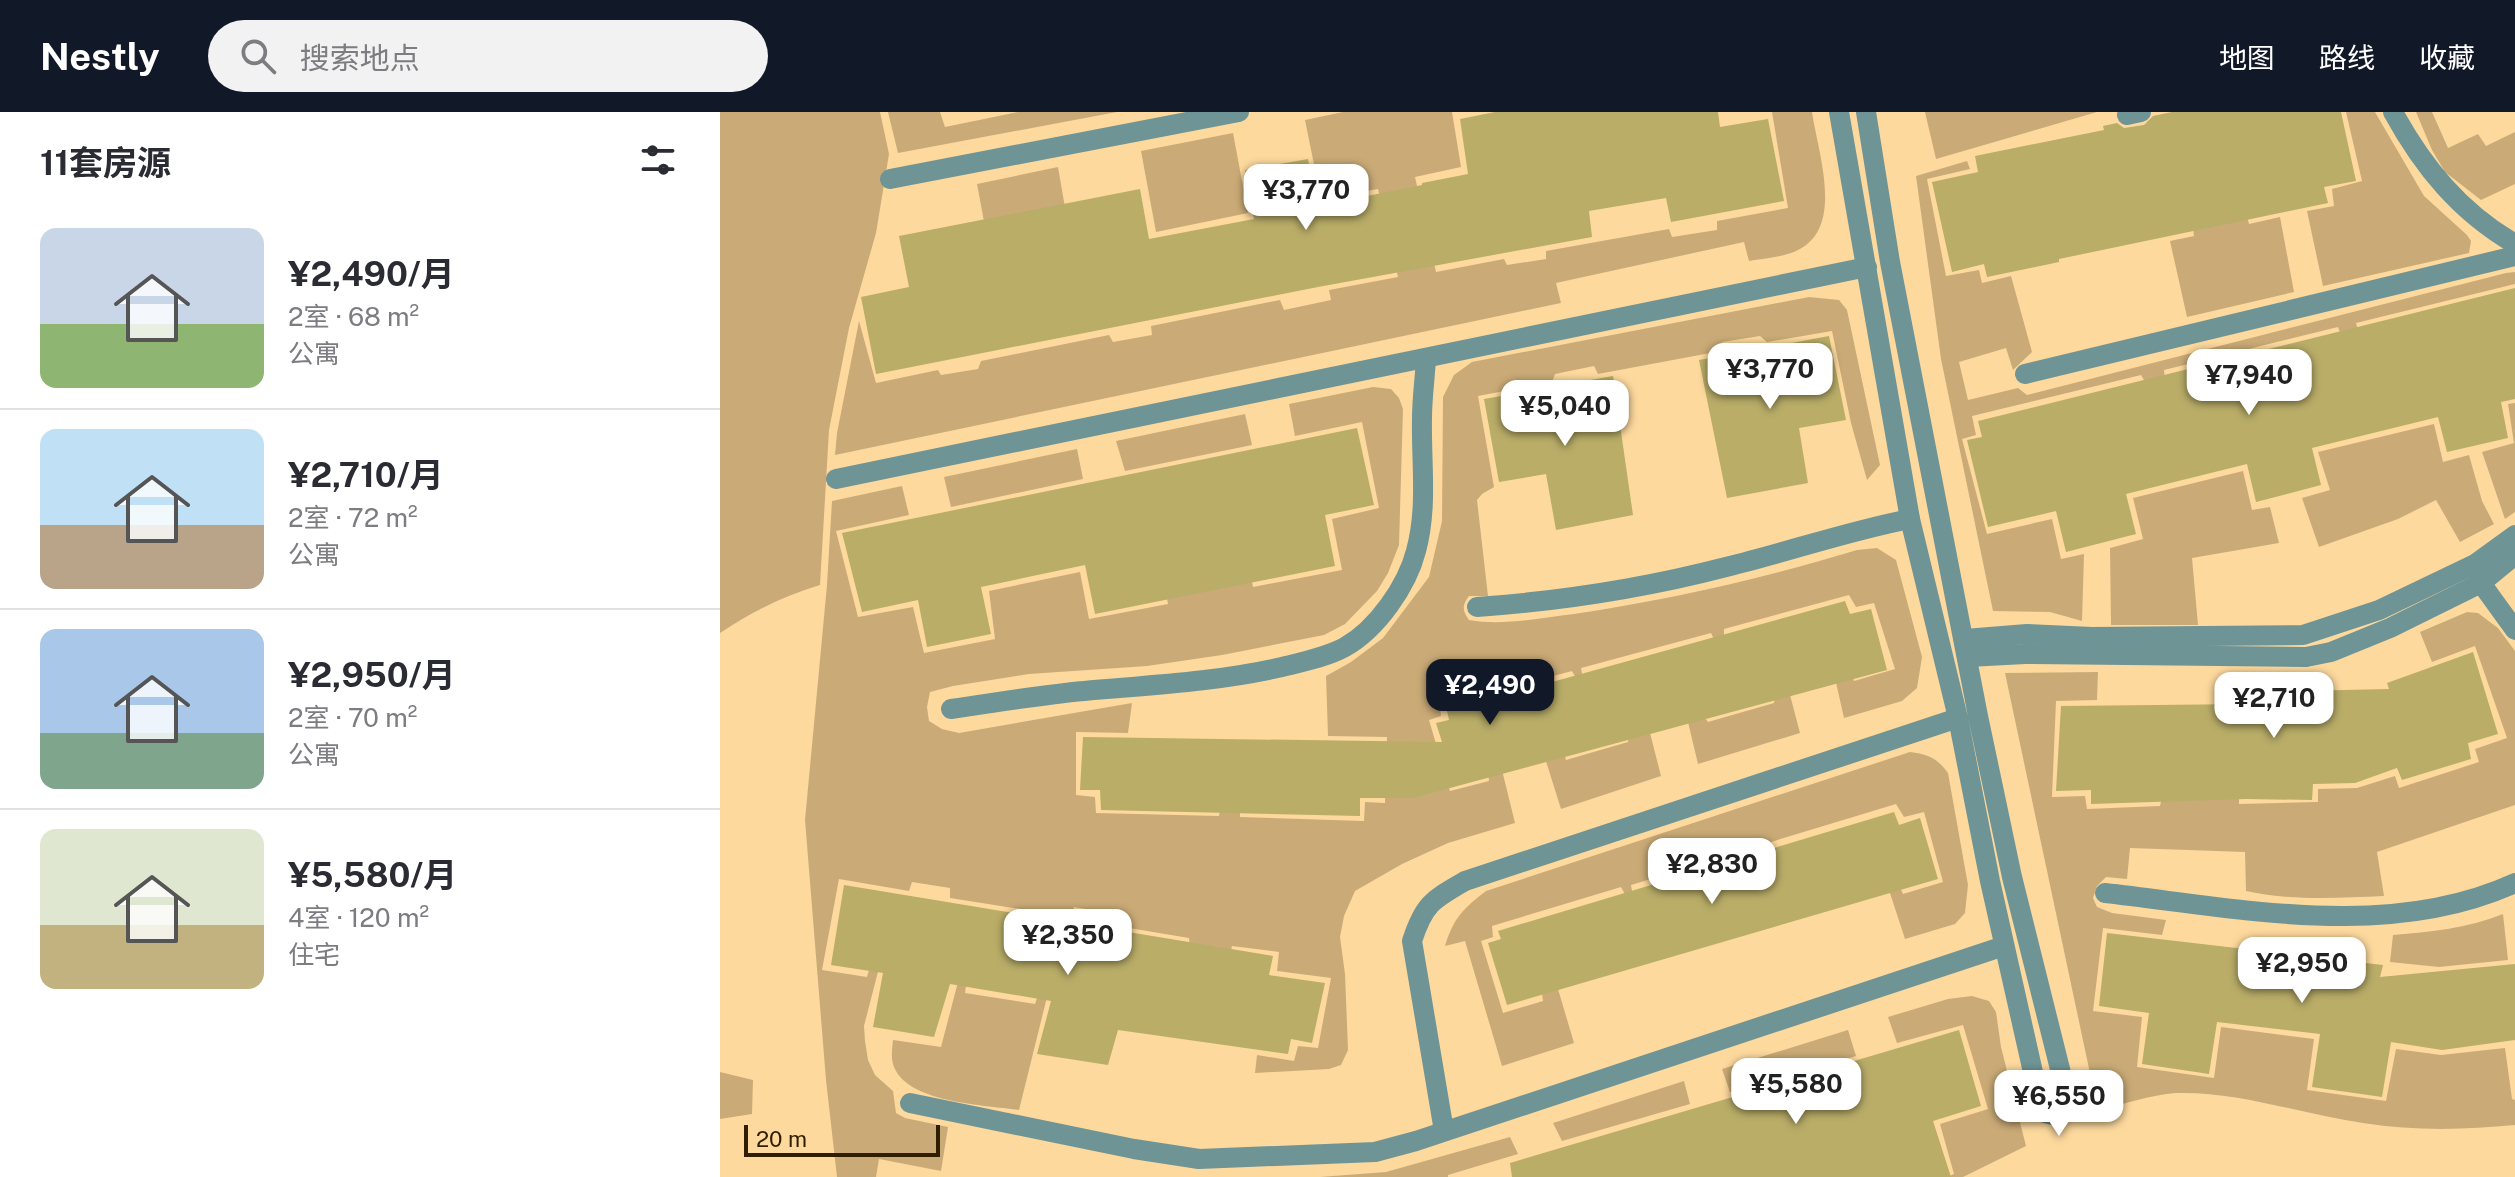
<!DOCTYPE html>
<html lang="zh">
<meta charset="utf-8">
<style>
:root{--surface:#fff;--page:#f2f2f3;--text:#2b2b33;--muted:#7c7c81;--line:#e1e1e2;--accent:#111827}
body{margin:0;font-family:"Public Sans","Noto Sans SC",sans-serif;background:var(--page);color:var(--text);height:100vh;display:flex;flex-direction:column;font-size:30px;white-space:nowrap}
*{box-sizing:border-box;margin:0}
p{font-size:26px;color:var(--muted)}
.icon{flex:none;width:44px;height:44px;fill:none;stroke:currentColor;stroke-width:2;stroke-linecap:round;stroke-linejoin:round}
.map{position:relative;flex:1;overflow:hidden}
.drawer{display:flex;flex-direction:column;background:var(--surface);width:720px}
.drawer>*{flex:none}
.scale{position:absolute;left:24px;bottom:20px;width:196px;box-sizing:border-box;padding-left:8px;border:4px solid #2f1e00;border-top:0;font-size:22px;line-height:28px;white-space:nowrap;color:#2f1e00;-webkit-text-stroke:6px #fdd99e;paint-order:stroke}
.price{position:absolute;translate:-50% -68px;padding:0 18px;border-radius:16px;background:#fff;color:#222;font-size:26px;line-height:52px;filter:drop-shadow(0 2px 4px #0008)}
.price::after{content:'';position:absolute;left:50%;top:48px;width:24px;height:18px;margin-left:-12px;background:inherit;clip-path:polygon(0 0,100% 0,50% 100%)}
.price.current{background:var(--accent);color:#fff}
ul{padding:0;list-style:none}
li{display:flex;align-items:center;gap:24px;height:200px;padding:0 40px}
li+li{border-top:2px solid var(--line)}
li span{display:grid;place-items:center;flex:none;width:224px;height:160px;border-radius:16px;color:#555}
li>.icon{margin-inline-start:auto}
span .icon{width:96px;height:96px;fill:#fffc;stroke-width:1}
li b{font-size:34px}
h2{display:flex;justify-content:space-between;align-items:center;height:96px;padding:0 40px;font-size:34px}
header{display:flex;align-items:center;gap:48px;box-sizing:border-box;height:112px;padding:0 40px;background:var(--accent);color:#fff}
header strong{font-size:38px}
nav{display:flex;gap:44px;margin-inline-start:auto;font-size:28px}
.search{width:560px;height:72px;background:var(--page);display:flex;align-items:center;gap:20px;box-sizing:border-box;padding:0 28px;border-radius:44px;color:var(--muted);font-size:30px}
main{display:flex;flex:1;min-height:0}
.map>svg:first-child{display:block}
.green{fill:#caab77}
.building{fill:#b9ad68}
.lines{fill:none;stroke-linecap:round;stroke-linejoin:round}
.service{stroke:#6f9495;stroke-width:20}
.minor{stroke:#6f9495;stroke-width:20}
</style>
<header>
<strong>Nestly</strong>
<div class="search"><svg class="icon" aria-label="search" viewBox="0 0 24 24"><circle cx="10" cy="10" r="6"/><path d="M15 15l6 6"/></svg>搜索地点</div>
<nav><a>地图</a><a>路线</a><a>收藏</a></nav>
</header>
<main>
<section class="drawer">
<h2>11套房源<svg class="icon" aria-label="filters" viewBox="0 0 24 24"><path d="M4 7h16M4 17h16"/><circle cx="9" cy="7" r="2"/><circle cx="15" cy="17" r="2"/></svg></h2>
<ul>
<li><span style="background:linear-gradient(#c9d6e8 60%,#8fb573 0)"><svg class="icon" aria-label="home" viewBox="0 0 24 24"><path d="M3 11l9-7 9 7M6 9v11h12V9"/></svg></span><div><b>¥2,490/月</b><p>2室 · 68 m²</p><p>公寓</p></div></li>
<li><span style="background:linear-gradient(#bfe0f5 60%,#b9a48a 0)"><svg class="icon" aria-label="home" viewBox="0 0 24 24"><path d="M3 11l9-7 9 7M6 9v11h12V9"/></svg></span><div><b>¥2,710/月</b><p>2室 · 72 m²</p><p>公寓</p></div></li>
<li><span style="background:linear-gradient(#a9c7e8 65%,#7fa58c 0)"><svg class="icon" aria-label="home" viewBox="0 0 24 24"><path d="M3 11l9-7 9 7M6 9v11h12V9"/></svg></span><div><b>¥2,950/月</b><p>2室 · 70 m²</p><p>公寓</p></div></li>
<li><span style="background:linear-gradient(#dfe7d0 60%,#c2b280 0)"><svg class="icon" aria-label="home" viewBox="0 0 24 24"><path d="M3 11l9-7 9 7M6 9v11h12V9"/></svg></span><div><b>¥5,580/月</b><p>4室 · 120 m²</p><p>住宅</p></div></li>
</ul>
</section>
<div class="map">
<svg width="1795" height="1065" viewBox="0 0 1795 1065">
<rect width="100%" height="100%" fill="#fdd99e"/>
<g class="green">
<path d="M 0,0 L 160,0 L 169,42 L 156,121 L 129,216 L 109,318 L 100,473 C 63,484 32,500 0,521 Z"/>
<polygon points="168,0 220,0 225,15 298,0 397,0 178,41"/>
<path d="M 623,0 L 732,0 L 741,55 L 695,65 L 716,160 L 784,147 L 787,153 L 826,147 L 826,139 L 949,117 L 952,125 L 997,118 L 997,109 L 1068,96 L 1052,0 L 1092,0 C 1098,41 1125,115 1078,138 C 1065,145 1045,146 1029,149 L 1024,130 L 836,171 L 841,191 L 115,343 L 117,321 L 139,209 L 156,271 L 218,258 L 221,263 L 258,257 L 261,249 L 389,223 L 393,230 L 432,223 L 431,214 L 560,188 L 564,198 L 611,188 L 609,178 L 678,165 L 658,77 L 601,87 L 585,8 Z"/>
<polygon points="1205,0 1377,0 1216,47"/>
<polygon points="1626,0 1655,0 1704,84 1747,123 1751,129 1749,141 1603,174 1587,99 1614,94 1612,77 1642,69"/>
<polygon points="1696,0 1712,0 1728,36 1758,22 1766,34 1795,20 1795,72 1761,88 1725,60 1712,38"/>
<polygon points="513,21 528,101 436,120 421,39"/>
<polygon points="1247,49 1250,57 1207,67 1226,164 1259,158 1262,171 1291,164 1312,240 1293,258 1286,236 1239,250 1248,288 1298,276 1307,283 1786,161 1795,160 1795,172 1636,211 1641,230 1625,235 1618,215 1444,258 1446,277 1431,280 1421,263 1252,304 1256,323 1242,327 1267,422 1332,407 1341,447 1364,442 1362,509 1330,500 1273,499 1221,247 1196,64"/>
<polygon points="338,55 352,136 272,152 257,72"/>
<polygon points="1525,97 1529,112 1560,105 1574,180 1467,205 1450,129 1474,124 1472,109"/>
<path d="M 1089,185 L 1119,188 L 1127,198 L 1160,353 L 1147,368 L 1131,311 L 1112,219 L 1047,230 L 1040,224 L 1002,230 L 1001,239 L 878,262 L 874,254 L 835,262 L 832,270 L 758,284 L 774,375 L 762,382 L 757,388 L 768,484 L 749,484 C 742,493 742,498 749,508 C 783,514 820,506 854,502 C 949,488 1045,466 1137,438 L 1157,436 L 1176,448 L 1202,545 L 1197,576 L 1182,589 L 1124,606 L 1115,566 L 1131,562 L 1134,569 L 1175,557 L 1154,491 L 1136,495 L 1129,483 L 1004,517 L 1004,529 L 996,531 L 991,521 L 861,556 L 863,567 L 857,568 L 852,559 L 720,594 L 721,604 L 709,608 L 730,679 L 769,669 L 768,661 L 782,658 L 795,711 L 728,731 L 682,752 L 635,779 L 624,804 L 620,825 L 625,862 L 628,938 L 621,953 L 609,957 L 535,961 L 537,943 L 574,949 L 578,934 L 598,936 L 611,866 L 557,859 L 559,840 L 512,834 L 508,852 L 470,836 L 469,826 L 397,814 L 397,802 L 354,795 L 351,805 L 230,786 L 230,776 L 192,770 L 189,779 L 119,767 L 102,858 L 147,865 L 151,851 L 160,852 L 144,914 L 145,929 L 148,948 L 155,963 L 173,979 L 176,1001 L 185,1006 L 228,1015 L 221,1059 L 159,1047 L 156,1065 L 117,1065 L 106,968 L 85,708 L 107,473 L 112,389 L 182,374 L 189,403 L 116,419 L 138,505 L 193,495 L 204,541 L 275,527 L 269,479 L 360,460 L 369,507 L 448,492 L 439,442 L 523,426 L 533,475 L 622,458 L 612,407 L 659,396 L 642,310 L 575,324 L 569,292 L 653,275 L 671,277 L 679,286 L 683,297 L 679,433 L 668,461 L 657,479 L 625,512 L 604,523 L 502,543 L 427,554 L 309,562 L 233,574 L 210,580 L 207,595 L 209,609 L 222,617 L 239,621 L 412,591 L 408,621 L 356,620 L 356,683 L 375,685 L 376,701 L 499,704 L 502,687 L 520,688 L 520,705 L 644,709 L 645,690 L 665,691 L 667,625 L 608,624 L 606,564 L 631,550 L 663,526 L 709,465 L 722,409 L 723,285 L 734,263 L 752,250 Z"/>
<polygon points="1795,291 1795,400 1785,407 1762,340 1794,331 1788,292"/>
<polygon points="525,302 532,333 405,359 396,329"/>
<polygon points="1714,312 1723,350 1749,343 1762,389 1774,412 1740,430 1716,388 1678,407 1599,435 1582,386 1610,378 1598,340"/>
<polygon points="357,337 363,367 231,395 224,365"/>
<polygon points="1523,359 1532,398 1550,395 1559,431 1472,446 1478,513 1391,513 1390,436 1423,427 1413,386"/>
<path d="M 1747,500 L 1758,501 L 1778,516 L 1795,539 L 1795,693 L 1657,740 L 1664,784 C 1618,786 1571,789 1526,779 L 1525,740 L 1410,736 L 1407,767 L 1386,765 L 1377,774 L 1373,786 L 1377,795 L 1392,801 L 1446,808 L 1442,823 L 1383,816 L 1373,899 L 1422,905 L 1417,955 L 1494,966 L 1501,915 L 1594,927 L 1587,978 L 1666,989 L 1676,937 L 1721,943 L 1785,936 L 1792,987 L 1795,988 L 1795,1013 C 1743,1018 1694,1019 1643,1011 C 1581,1002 1518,979 1456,981 C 1430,983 1403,992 1378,999 L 1285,561 L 1378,560 L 1377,588 L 1336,589 L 1332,685 L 1365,684 L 1367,697 L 1440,694 L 1443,681 L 1519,679 L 1519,692 L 1598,690 L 1598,677 L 1637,676 L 1675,664 L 1679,676 L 1759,650 L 1755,637 L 1787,626 L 1755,534 L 1712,550 L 1700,520 Z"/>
<polygon points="1069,579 1080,621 978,652 967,606 982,602 988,610 1054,591 1055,583"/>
<polygon points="929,617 941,664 841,697 825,646 844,640 846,648 908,630 909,623"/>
<path d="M 1190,640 C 1208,642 1217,646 1228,661 L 1248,773 L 1245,801 L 1235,812 L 1185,827 L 1169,778 L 1180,775 L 1183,782 L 1223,770 L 1204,700 L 1184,705 L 1176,692 L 1051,730 L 1055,743 L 1045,747 L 1039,734 L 911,773 L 913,784 L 907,786 L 901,775 L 772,814 L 773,825 L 761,829 L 783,901 L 823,889 L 822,881 L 838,877 L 854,931 L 782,954 L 745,829 L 725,834 C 734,805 743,797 766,779 Z"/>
<path d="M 1783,802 L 1788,848 L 1719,855 L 1670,850 L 1673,823 C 1710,820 1749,816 1783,802 Z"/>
<path d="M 239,866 L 247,867 L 245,881 L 315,892 L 319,880 L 328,881 L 299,998 C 265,993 194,991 176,959 C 170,949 172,939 173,928 L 221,935 Z"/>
<polygon points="1252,884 1269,889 1276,900 1281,935 1306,1034 1243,1065 1227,1065 1234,1062 1220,1012 1268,997 1243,913 1177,931 1168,905 1228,887"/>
<polygon points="1128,918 1136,944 1010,980 1002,957"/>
<polygon points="0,960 33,968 32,1002 0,1007"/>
<polygon points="964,969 970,992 842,1029 833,1011"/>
<polygon points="790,1025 798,1042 728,1063 728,1065 600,1065 666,1060"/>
</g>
<g class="building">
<polygon points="775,0 998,0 1000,15 1048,7 1064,89 951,110 946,86 869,99 872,125 598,175 156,262 141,185 189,175 179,124 420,77 429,127 534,107 525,58 588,47 597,94 702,73 702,71 748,62 740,7"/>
<polygon points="1452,0 1621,0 1636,69 1604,75 1608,91 1339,147 1339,150 1267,165 1264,152 1232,160 1212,70 1258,60 1255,44 1384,18 1383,14 1397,11 1404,16 1424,13 1433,4"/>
<polygon points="1795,176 1795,287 1781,290 1788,326 1727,340 1718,305 1592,336 1601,373 1536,390 1527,352 1406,382 1416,422 1346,440 1336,399 1268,415 1247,328 1262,325 1258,309"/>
<polygon points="1109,224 1126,308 1079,316 1088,371 1007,386 979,248"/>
<polygon points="893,264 913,403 836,418 826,362 779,370 764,287"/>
<polygon points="637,316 654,393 605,403 615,454 375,502 365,453 261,475 271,522 207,535 198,488 142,500 122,421"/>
<polygon points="1125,489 1130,502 1151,497 1167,558 693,686 640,686 640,704 381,698 380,678 360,678 363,625 722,630 716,611 729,608 727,599"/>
<polygon points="1753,540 1778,622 1748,631 1751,647 1682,668 1677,656 1635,671 1593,672 1592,688 1526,687 1371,692 1371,678 1336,679 1341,594 1532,592 1533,580 1669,577 1667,571"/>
<polygon points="1174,700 1179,713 1200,706 1218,767 787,893 768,831 781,827 778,819"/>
<polygon points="124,773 553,844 549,863 605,871 592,931 571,927 568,942 398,918 388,953 317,942 331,889 230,872 214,925 153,915 163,861 111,853"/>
<polygon points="1387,821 1663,853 1660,865 1795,852 1795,928 1722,938 1671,930 1662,985 1592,975 1600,922 1497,910 1489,962 1422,952 1429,901 1379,894"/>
<polygon points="1239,918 1261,994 1213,1009 1231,1065 792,1065 790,1051"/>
</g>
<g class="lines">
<g class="service">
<path d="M 1673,0 C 1703,55 1740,100 1795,132"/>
<polyline points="1407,3 1421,0"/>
<polyline points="170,67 519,0"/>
<polyline points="1305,262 1795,144"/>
<polyline points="116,367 1147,155"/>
<polyline points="1757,457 1761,471 1795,518"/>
<path d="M 757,495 C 841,489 925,476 1006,455 C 1068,440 1128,419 1190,407"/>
<polyline points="1245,527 1307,522 1372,525 1583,523 1659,498 1755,452 1795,423"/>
<polyline points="1248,545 1305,542 1586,545 1611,540 1670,516 1761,471 1795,443"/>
<path d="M 231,597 C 275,591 319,583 364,579 C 431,573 496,570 562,555 C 582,550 607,545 625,535 C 657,517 687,474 696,439 C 708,395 701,351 702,306 C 702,286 705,266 706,246"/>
<path d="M 1385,781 C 1519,796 1668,829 1795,771"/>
<polyline points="190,991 414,1037 479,1047 655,1040 696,1029 1284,834"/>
<path d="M 724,1019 L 692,829 C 704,792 712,788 745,769 L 1238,606"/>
</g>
<polyline class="minor" points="1119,0 1190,407 1238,606 1270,769 1319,987 1325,1001 1337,1004 1347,999 1347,985 1292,765 1258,604 1170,150 1146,0"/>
</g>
</svg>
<div class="scale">20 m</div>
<b class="price" style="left:586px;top:120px">¥3,770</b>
<b class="price" style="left:1050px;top:299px">¥3,770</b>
<b class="price" style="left:1529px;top:305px">¥7,940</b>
<b class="price" style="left:845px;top:336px">¥5,040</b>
<b class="price current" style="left:770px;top:615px">¥2,490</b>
<b class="price" style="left:1554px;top:628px">¥2,710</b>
<b class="price" style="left:992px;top:794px">¥2,830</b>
<b class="price" style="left:348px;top:865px">¥2,350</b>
<b class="price" style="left:1582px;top:893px">¥2,950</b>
<b class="price" style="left:1076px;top:1014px">¥5,580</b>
<b class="price" style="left:1339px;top:1026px">¥6,550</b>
</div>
</main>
